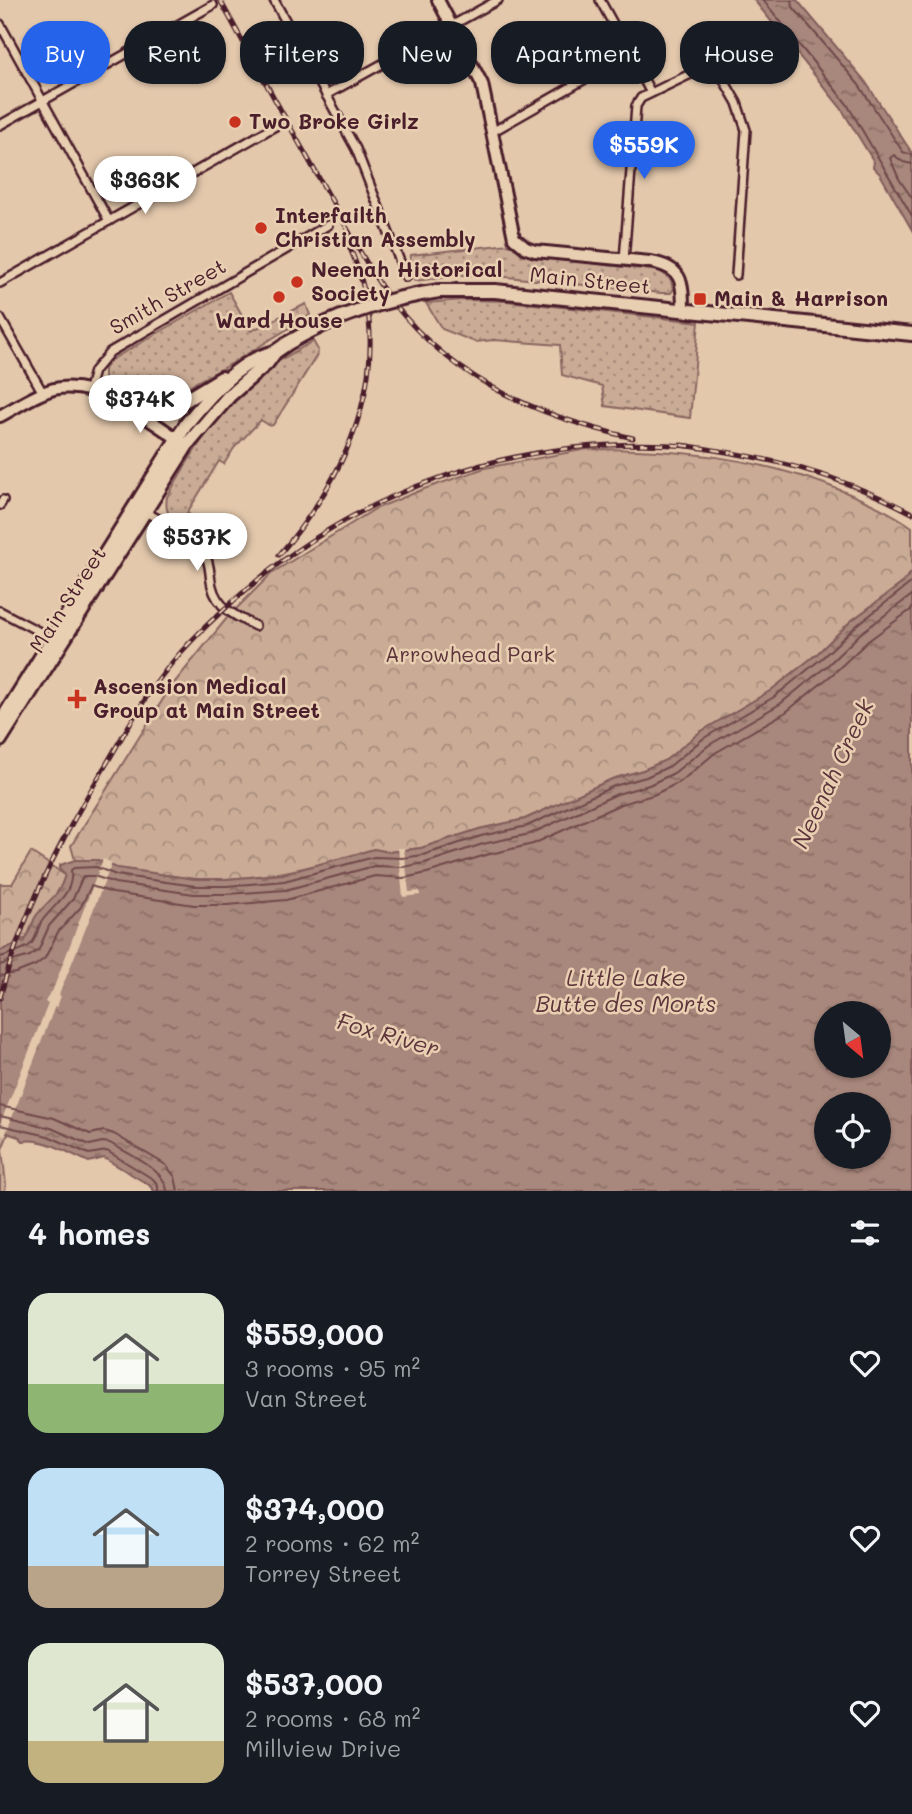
<!DOCTYPE html>
<meta charset="utf-8">
<style>
:root{--surface:#171b24;--page:#242831;--text:#f1f3f6;--muted:#9ea1a6;--accent:#2563eb}
body{margin:0;font-family:Mali,sans-serif;background:var(--page);color:var(--text);height:100vh;display:flex;flex-direction:column;font-size:26px;white-space:nowrap}
*{box-sizing:border-box;margin:0}
p{font-size:23px;color:var(--muted)}
.icon{flex:none;width:38px;height:38px;fill:none;stroke:currentColor;stroke-width:2;stroke-linecap:round;stroke-linejoin:round}
.map{position:relative;height:1191px;overflow:hidden}
.details{display:flex;flex-direction:column;background:var(--surface);flex:1}
.details>*{flex:none}
.guide{position:absolute;left:21px;top:21px;width:872px;height:63px;display:flex;gap:14px}
.needle{width:46px;rotate:151deg}
.tools{position:absolute;left:814px;top:1001px;display:grid;gap:14px}
.tools a{display:grid;place-items:center;width:77px;height:77px;border-radius:50%;background:var(--surface);box-shadow:0 2px 5px #0004;font-size:35px}
.price{position:absolute;translate:-50% -60px;padding:0 16px;border-radius:24px;background:#fff;color:#222;font-size:23px;line-height:46px;filter:drop-shadow(0 2px 4px #0008)}
.price::after{content:'';position:absolute;left:50%;top:42px;width:21px;height:16px;margin-left:-10px;background:inherit;clip-path:polygon(0 0,100% 0,50% 100%)}
.price.on{background:var(--accent);color:#fff}
ul{padding:0;list-style:none}
li{display:flex;align-items:center;gap:21px;height:175px;padding:0 28px}
li span{display:grid;place-items:center;flex:none;width:196px;height:140px;border-radius:21px;color:#555}
li>.icon{margin-inline-start:auto}
span .icon{width:84px;height:84px;fill:#fffc;stroke-width:1}
li b{font-size:30px}
h2{display:flex;justify-content:space-between;align-items:center;height:84px;padding:0 28px;font-size:30px}
.tag{padding:0 24px;border-radius:28px;background:var(--surface);box-shadow:0 2px 5px #0004;font-size:24px;line-height:63px}
.tag.on{background:var(--accent);color:#fff}
.map>svg:first-child{display:block}
.grass{fill:url(#grass-dots);stroke:#8a6660;stroke-width:2}
.park{fill:url(#park-crowns);stroke:#8a6660;stroke-width:2}
.water{fill:url(#water-ripples);stroke:#825d5b;stroke-width:2;fill-rule:evenodd}
.pier{fill:#e3c8ac}
.lines{fill:none;stroke-linecap:round;stroke-linejoin:round}
.shore{stroke:#70494b;stroke-width:2}
.street-casing{stroke:#4a1f2b;stroke-width:12}
.secondary-casing{stroke:#4a1f2b;stroke-width:16}
.primary-casing{stroke:#4a1f2b;stroke-width:18}
.street{stroke:#e9cfb1;stroke-width:7}
.secondary{stroke:#e9cfb1;stroke-width:10}
.primary{stroke:#e9cfb1;stroke-width:12}
.rail-casing{stroke:#4a1f2b;stroke-width:5}
.rail{stroke:#e9cfb1;stroke-width:2.5;stroke-dasharray:8;stroke-linecap:butt}
.primary-bridge-casing{stroke:#4a1f2b;stroke-width:18;stroke-linecap:butt}
.primary-bridge{stroke:#e9cfb1;stroke-width:12}
.poi-dot{fill:#c8321e;stroke:#e9cfb1;stroke-width:2.5}
.labels{text-anchor:middle;stroke-width:5;stroke-linejoin:round;paint-order:stroke}
.poi-label{font-size:21px;font-weight:bold;fill:#4a1f2b;stroke:#e9cfb1;text-anchor:start}
.street-label{font-size:21px;fill:#4a1f2b;stroke:#e9cfb1}
.park-label{font-size:21px;fill:#5d343b;stroke:#e9cfb1}
.water-label{font-size:23px;font-style:italic;fill:#5d343b;stroke:#e9cfb1}
</style>
<div class="map">
<svg width="912" height="1191" viewBox="0 0 912 1191">
<defs>
<pattern id="grass-dots" width="8" height="8" patternUnits="userSpaceOnUse" patternTransform="scale(1.75)"><rect width="8" height="8" fill="#caac96"/><path d="M2 2h.1M6 6h.1" fill="none" stroke="#a68b7b" stroke-width="1.8" stroke-linecap="round"/></pattern>
<pattern id="park-crowns" width="20" height="18" patternUnits="userSpaceOnUse" patternTransform="scale(1.75)"><rect width="20" height="18" fill="#caac96"/><path d="M2 6a3 3 0 1 1 6 0M12 15a3 3 0 1 1 6 0" fill="none" stroke="#a68b7b"/></pattern>
<pattern id="water-ripples" width="26" height="14" patternUnits="userSpaceOnUse" patternTransform="scale(1.75)"><rect width="26" height="14" fill="#a8877b"/><path d="M2 4q2-2 4 0t4 0M15 11q2-2 4 0t4 0" fill="none" stroke="#8b6e65"/></pattern>
</defs>
<rect width="100%" height="100%" fill="#e3c8ac"/>
<filter id="ink" filterUnits="userSpaceOnUse"><feTurbulence type="fractalNoise" baseFrequency=".0143" numOctaves="2"/><feDisplacementMap in="SourceGraphic" scale="14" xChannelSelector="R" yChannelSelector="G"/><feConvolveMatrix kernelMatrix="1 2 1 2 8 2 1 2 1" color-interpolation-filters="sRGB"/></filter>
<g filter="url(#ink)">
<g class="grass">
<polygon points="509,244 520,251 536,257 660,271 671,280 673,290 671,293 661,293 487,275 464,275 415,281 409,268 411,255"/>
<polygon points="229,292 251,331 306,304 310,315 231,364 170,396 158,397 136,395 107,379 104,380 104,369 111,360"/>
<polygon points="463,300 506,301 699,322 690,418 605,406 602,386 562,375 560,345 494,340 475,342 442,329 426,303"/>
<path d="M 313,341 L 318,350 L 317,355 L 273,425 L 270,426 L 261,420 L 234,448 L 224,464 L 219,461 L 187,513 L 193,517 L 186,529 C 172,524 164,512 167,497 C 186,463 208,427 234,398 C 255,374 285,357 313,341 Z"/>
</g>
<g class="park">
<path d="M 587,449 C 677,449 762,457 845,492 C 868,502 891,512 912,527 L 912,572 L 900,585 L 851,621 L 818,653 L 770,691 L 700,732 L 666,760 L 643,770 L 612,779 L 525,819 L 479,829 L 421,848 L 389,852 L 374,849 C 317,867 258,881 198,879 C 171,877 143,871 117,868 L 2,1149 L 6,1185 L 5,1191 L 0,1191 L 0,1118 L 97,860 L 75,860 L 71,846 L 170,688 L 227,618 L 272,573 L 375,509 L 424,489 L 485,468 Z"/>
<polygon points="31,852 65,875 60,891 36,917 27,939 17,939 14,945 0,951 0,884 12,884"/>
</g>
<g class="water">
<polygon points="754,0 797,0 865,81 912,153 912,230 880,174 873,167 874,162 841,108"/>
<path d="M 912,572 L 912,1191 L 154,1191 L 149,1185 L 104,1158 L 89,1162 C 70,1154 44,1137 23,1141 L 19,1137 L 0,1131 L 0,951 L 14,945 L 17,939 L 24,942 C 30,934 31,924 36,916 C 49,898 57,900 65,875 L 60,870 L 60,865 L 75,860 L 98,860 L 117,868 L 195,879 L 227,879 L 283,874 L 374,849 L 389,852 L 421,848 L 479,829 L 525,819 L 612,779 L 643,770 L 666,760 L 700,732 L 770,691 L 818,653 L 851,621 L 900,585 ZM 826,1013 L 878,1013 L 878,1066 L 826,1066 ZM 826,1104 L 878,1104 L 878,1157 L 826,1157 Z"/>
</g>
<g class="pier">
<polygon points="398,848 404,848 409,892 420,891 420,895 403,897"/>
<polygon points="103,859 112,863 59,995 61,996 57,1007 55,1006 5,1136 0,1135 0,1124 48,1004 45,1002 50,992 52,992"/>
</g>
<g class="lines">
<g class="shore">
<polyline points="763,0 847,104 912,216"/>
<polyline points="792,0 793,7 859,85 903,152 912,155"/>
<polyline points="912,164 903,162 894,155 890,158 899,179 912,198"/>
<path d="M 0,957 C 5,956 27,948 30,945 C 37,939 37,928 42,921 C 54,904 74,894 71,870 L 74,868 L 96,867 L 116,875 L 195,886 L 227,886 L 284,881 L 374,857 L 402,858 L 423,855 L 481,836 L 527,826 L 614,786 L 646,777 L 670,766 L 704,738 L 774,697 L 822,658 L 856,626 L 912,582"/>
<polyline points="0,965 30,956 39,949 49,926 73,899 83,876 94,876 115,883 194,894 227,894 285,890 374,866 403,867 425,863 483,844 530,834 617,794 649,785 674,773 709,745 780,704 828,665 861,633 912,595"/>
<polyline points="0,976 16,973 36,965 45,958 58,932 81,907 91,886 113,893 194,905 228,905 286,900 375,876 404,878 427,873 486,855 533,844 621,804 653,795 680,782 715,753 786,712 834,673 868,641 912,609"/>
<polyline points="0,1106 54,1118 90,1134 104,1131 114,1134 166,1165 175,1177 178,1191"/>
<path d="M 0,1116 L 51,1128 L 90,1145 L 102,1142 L 110,1143 C 127,1153 166,1170 167,1191"/>
<polyline points="0,1125 48,1136 89,1154 107,1151 153,1179 158,1185 158,1191"/>
</g>
<defs>
<g id="street">
<polyline points="274,0 356,149 406,277"/>
<polyline points="600,0 651,93"/>
<polyline points="0,24 109,221"/>
<polyline points="326,95 498,0"/>
<polyline points="0,125 213,5"/>
<polyline points="492,132 629,54"/>
<polyline points="624,260 636,106 641,98 709,65 718,70 737,103 746,130 736,275"/>
<polyline points="0,283 277,125"/>
<polyline points="0,318 43,393"/>
<polyline points="89,389 94,371 110,352 328,225"/>
<polyline points="0,505 3,500"/>
<path d="M 142,510 C 162,522 192,534 205,555 C 211,565 209,575 212,586 C 217,608 237,617 255,626"/>
<polyline points="0,611 55,640"/>
</g>
<g id="secondary">
<path d="M 438,0 L 482,84 L 514,238 L 526,248 L 535,251 L 650,262 C 682,267 683,281 683,310"/>
<path d="M 0,416 C 17,407 35,394 54,389 C 97,379 148,419 182,442"/>
</g>
<g id="primary">
<polyline points="439,291 495,291 912,334"/>
<polyline points="120,404 166,407 184,401 222,378"/>
<path d="M 0,723 L 187,423 C 210,395 238,361 275,352"/>
<polyline points="0,740 187,445 229,396 267,363 275,352 288,343"/>
</g>
</defs>
<use href="#street" class="street-casing"/>
<use href="#secondary" class="secondary-casing"/>
<use href="#primary" class="primary-casing"/>
<use href="#street" class="street"/>
<use href="#secondary" class="secondary"/>
<use href="#primary" class="primary"/>
<defs>
<g id="rail">
<path d="M 220,0 C 254,62 288,124 323,185 C 342,218 360,254 381,286 C 442,375 531,415 633,438"/>
<path d="M 681,445 C 768,457 834,472 912,513"/>
<path d="M 279,555 C 354,467 399,358 349,246"/>
<path d="M 0,998 C 22,913 62,837 107,763 C 124,734 140,704 160,678 C 180,651 204,627 229,605 C 357,487 517,434 690,446"/>
</g>
</defs>
<use href="#rail" class="rail-casing"/>
<use href="#rail" class="rail"/>
<defs>
<path id="primary-bridge" d="M 288,343 C 336,315 384,299 439,291"/>
</defs>
<use href="#primary-bridge" class="primary-bridge-casing"/>
<use href="#primary-bridge" class="primary-bridge"/>
</g>
</g>
<g class="poi-dot">
<circle cx="235" cy="122" r="7"/>
<circle cx="261" cy="228" r="7"/>
<circle cx="297" cy="282" r="7"/>
<circle cx="279" cy="297" r="7"/>
<rect x="693" y="292" width="14" height="14" rx="3.5"/>
<path d="M73.5 688.5h7v7h7v7h-7v7h-7v-7h-7v-7h7z"/>
</g>
<g class="labels">
<g class="poi-label">
<text x="249" y="129">Two Broke Girlz</text>
<text x="275" y="223">Interfailth<tspan x="275" dy="24">Christian Assembly</tspan></text>
<text x="311" y="277">Neenah Historical<tspan x="311" dy="24">Society</tspan></text>
<text x="714" y="306">Main &amp; Harrison</text>
<text x="279" y="328" text-anchor="middle">Ward House</text>
<text x="93" y="694">Ascension Medical<tspan x="93" dy="24">Group at Main Street</tspan></text>
</g>
<g class="street-label">
<text transform="translate(590 281) rotate(6)" y="7">Main Street</text>
<text transform="translate(168 297) rotate(-30)" y="7">Smith Street</text>
<text transform="translate(68 600) rotate(-57)" y="7">Main Street</text>
</g>
<g class="park-label">
<text x="470" y="662">Arrowhead Park</text>
</g>
<g class="water-label">
<text transform="translate(833 774) rotate(-65)" y="8">Neenah Creek</text>
<text x="626" y="986">Little Lake<tspan x="626" dy="26">Butte des Morts</tspan></text>
<text transform="translate(388 1035) rotate(16)" y="8">Fox River</text>
</g>
</g>
</svg>
<div class="tools">
<a><svg class="needle" viewBox="-14 -14 28 28"><path d="M0-13l5 13h-10z" fill="#e53935"/><path d="M0 13l5-13h-10z" fill="#9ea1a6"/></svg></a>
<a><svg class="icon" aria-label="locate" viewBox="0 0 24 24"><circle cx="12" cy="12" r="6"/><path d="M12 2v4M12 18v4M2 12h4M18 12h4"/></svg></a>
</div>
<b class="price on" style="left:644px;top:181px">$559K</b>
<b class="price" style="left:145px;top:216px">$363K</b>
<b class="price" style="left:140px;top:435px">$374K</b>
<b class="price" style="left:197px;top:573px">$537K</b>
<div class="guide">
<a class="tag on">Buy</a>
<a class="tag">Rent</a>
<a class="tag">Filters</a>
<a class="tag">New</a>
<a class="tag">Apartment</a>
<a class="tag">House</a>
</div>
</div>
<section class="details">
<h2>4 homes<svg class="icon" aria-label="filters" viewBox="0 0 24 24"><path d="M4 7h16M4 17h16"/><circle cx="9" cy="7" r="2"/><circle cx="15" cy="17" r="2"/></svg></h2>
<ul>
<li><span style="background:linear-gradient(#dfe7d0 65%,#8fb573 0)"><svg class="icon" aria-label="home" viewBox="0 0 24 24"><path d="M3 11l9-7 9 7M6 9v11h12V9"/></svg></span><div><b>$559,000</b><p>3 rooms · 95 m²</p><p>Van Street</p></div><svg class="icon" aria-label="heart" viewBox="0 0 24 24"><path d="M12 20l-8-8c-3-5 5-10 8-4 3-6 11-1 8 4z"/></svg></li>
<li><span style="background:linear-gradient(#bfe0f5 70%,#b9a48a 0)"><svg class="icon" aria-label="home" viewBox="0 0 24 24"><path d="M3 11l9-7 9 7M6 9v11h12V9"/></svg></span><div><b>$374,000</b><p>2 rooms · 62 m²</p><p>Torrey Street</p></div><svg class="icon" aria-label="heart" viewBox="0 0 24 24"><path d="M12 20l-8-8c-3-5 5-10 8-4 3-6 11-1 8 4z"/></svg></li>
<li><span style="background:linear-gradient(#dfe7d0 70%,#c2b280 0)"><svg class="icon" aria-label="home" viewBox="0 0 24 24"><path d="M3 11l9-7 9 7M6 9v11h12V9"/></svg></span><div><b>$537,000</b><p>2 rooms · 68 m²</p><p>Millview Drive</p></div><svg class="icon" aria-label="heart" viewBox="0 0 24 24"><path d="M12 20l-8-8c-3-5 5-10 8-4 3-6 11-1 8 4z"/></svg></li>
</ul>
</section>
